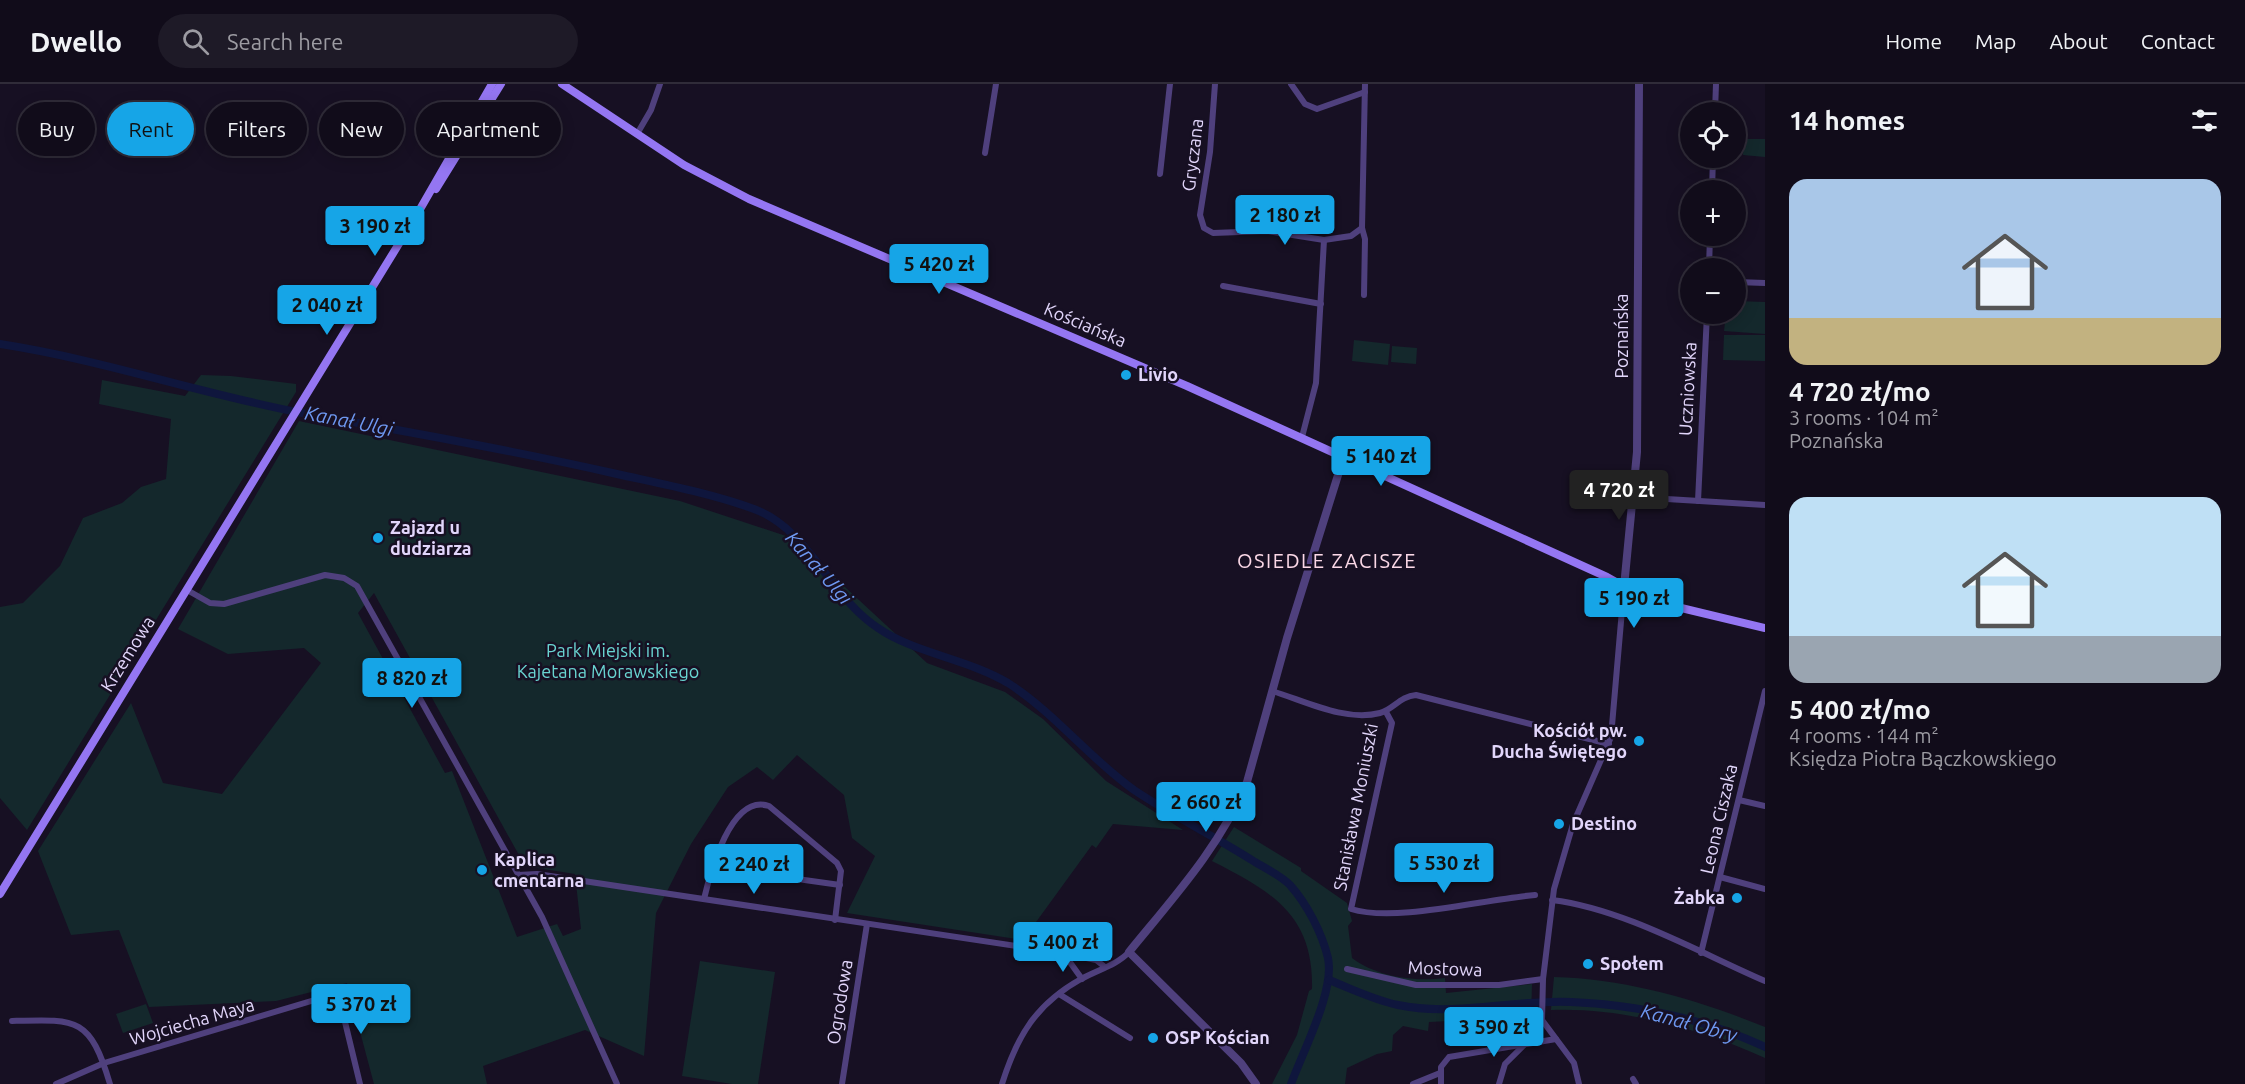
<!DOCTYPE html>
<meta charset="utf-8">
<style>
:root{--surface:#110c1a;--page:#1e1a27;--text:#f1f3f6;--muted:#9c9ba2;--line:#302c39;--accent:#16a5e7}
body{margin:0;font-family:Ubuntu,sans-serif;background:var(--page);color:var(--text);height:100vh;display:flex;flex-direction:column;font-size:22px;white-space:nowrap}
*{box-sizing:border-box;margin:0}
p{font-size:20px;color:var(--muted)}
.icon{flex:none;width:33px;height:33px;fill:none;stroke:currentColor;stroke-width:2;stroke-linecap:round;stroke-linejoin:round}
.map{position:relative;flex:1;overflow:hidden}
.sheet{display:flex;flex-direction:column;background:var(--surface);width:480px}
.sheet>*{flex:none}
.hud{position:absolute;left:18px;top:18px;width:570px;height:54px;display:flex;gap:12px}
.tools{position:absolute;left:1680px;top:18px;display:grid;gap:12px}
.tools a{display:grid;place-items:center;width:66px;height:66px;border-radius:50%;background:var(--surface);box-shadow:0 3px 15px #0003,0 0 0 2px var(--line);font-size:30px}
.price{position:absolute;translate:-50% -51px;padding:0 14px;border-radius:6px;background:var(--accent);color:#111;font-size:20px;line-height:39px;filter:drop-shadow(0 2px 3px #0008)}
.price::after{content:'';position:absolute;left:50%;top:36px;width:18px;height:14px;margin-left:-9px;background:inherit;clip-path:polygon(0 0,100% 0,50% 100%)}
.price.active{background:#222;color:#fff}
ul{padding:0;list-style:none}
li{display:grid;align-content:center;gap:12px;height:318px;padding:0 24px}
li span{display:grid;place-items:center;height:186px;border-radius:18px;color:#555}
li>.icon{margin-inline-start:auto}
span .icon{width:108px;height:108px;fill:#fffc;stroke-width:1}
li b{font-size:26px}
h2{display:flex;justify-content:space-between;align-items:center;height:72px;padding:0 24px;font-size:26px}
.tag{padding:0 21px;border-radius:27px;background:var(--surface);box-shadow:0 3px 15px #0003,0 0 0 2px var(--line);font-size:21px;line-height:54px}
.tag.active{background:var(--accent);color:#111}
header{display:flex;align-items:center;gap:36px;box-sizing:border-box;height:84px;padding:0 30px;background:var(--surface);border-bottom:2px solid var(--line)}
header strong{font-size:28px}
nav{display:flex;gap:33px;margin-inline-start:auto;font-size:21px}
.search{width:420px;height:54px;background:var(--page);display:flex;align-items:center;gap:15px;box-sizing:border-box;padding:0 21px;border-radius:33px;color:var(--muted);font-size:22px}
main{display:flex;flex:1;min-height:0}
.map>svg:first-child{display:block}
.green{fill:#14282c;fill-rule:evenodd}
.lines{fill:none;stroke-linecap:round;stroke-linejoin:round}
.canal{stroke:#0f163d;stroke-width:8}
.minor{stroke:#4f407d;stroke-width:6}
.tertiary{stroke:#4f407d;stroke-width:8}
.secondary{stroke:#9476f2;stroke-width:8}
.poi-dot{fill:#16a5e7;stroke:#171023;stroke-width:2}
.labels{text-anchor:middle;stroke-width:5;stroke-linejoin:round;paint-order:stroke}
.street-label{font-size:18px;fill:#e2d6fb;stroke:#171023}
.poi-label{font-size:18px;font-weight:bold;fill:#e2d6fb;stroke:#171023;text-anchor:start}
.park-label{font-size:18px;fill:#69d4d1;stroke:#171023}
.water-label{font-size:20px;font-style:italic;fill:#6e98f1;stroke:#171023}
.neighbourhood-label{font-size:20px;letter-spacing:1.5px;fill:#fbd8e7;stroke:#171023}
</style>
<header>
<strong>Dwello</strong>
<div class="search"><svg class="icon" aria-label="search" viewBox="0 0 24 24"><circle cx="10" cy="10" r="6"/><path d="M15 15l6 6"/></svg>Search here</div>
<nav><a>Home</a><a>Map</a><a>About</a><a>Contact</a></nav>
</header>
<main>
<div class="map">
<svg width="1765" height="1000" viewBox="0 0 1765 1000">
<rect width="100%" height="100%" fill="#171023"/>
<g class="green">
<polygon points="1744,55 1765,55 1765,73 1743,71"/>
<polygon points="1736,217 1765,218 1765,250 1724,247 1726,230 1736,230"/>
<polygon points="1724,251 1765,251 1765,277 1723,276"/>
<polygon points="1354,256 1390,260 1388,281 1352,277"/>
<polygon points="1392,262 1417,264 1416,280 1391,278"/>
<polygon points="201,291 231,292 296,300 296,308 27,746 0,714 0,523 23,519 60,482 83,434 122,419 141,403 166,395 171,335 99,320 102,296 185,312"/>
<path d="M 299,337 L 680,417 L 792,454 L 927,579 L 1005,608 L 1043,635 L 1106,697 L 1183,746 L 1113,740 L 1096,764 L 1092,761 L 1023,856 L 847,829 L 875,772 L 852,754 L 844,711 L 797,671 L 773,696 L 757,683 L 728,703 L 691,760 L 656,829 L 644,972 L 585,946 L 483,982 L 487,1000 L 374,1000 L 347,899 L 276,917 L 149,923 L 119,846 L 71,851 L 38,767 L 131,619 L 163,699 L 222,710 L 321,579 L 304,564 L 228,570 L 178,545 ZM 374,509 L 525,782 L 575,790 L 581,845 L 563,852 L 557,840 L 517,853 L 452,687 L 445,689 L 358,529 Z"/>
<path d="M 1234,743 L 1301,784 L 1301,787 L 1347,819 L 1352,837 L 1348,842 L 1352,874 C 1377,893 1415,898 1445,894 L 1446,909 L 1532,900 L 1531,933 L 1429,938 L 1428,947 L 1403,942 L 1393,951 L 1392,967 L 1377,970 L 1347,984 L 1345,1000 L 1272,1000 L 1297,951 L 1309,907 L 1312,905 C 1314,831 1271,807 1212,777 Z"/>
<polygon points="700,877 775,888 758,1000 732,1000 682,992"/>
<path d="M 1554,893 C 1628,895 1698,916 1765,943 L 1765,974 C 1701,945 1622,923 1551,926 Z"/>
<polygon points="146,920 153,939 123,949 116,930"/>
</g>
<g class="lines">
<g class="canal">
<path d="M 0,260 C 104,276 204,311 307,330 C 411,348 515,367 617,390 C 662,400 710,409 754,425 C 809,445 830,513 878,544 C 914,569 968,575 1008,599 C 1055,629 1089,674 1134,706 C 1173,732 1216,753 1255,778 C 1267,785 1281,792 1290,801 C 1307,820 1322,849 1328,874 C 1335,907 1303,967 1291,1000"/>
<path d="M 1329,896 C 1352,905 1374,916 1398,921 C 1454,933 1514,915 1571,918 C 1639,921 1703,934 1765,963"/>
</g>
<g class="minor">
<polyline points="1215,0 1210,68 1200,131 1204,144 1213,149 1267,147 1324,156 1351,152 1362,144"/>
<polyline points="1291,0 1305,20 1317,25 1365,8"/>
<polyline points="1715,28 1716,0"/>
<polyline points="637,50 651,26 660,0"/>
<polyline points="985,69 996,0"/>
<polyline points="1160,90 1170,0"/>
<polyline points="1712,106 1713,74"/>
<polyline points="1709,184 1710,152"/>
<polyline points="1736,198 1765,199"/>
<polyline points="1223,202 1321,220"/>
<polyline points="1364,211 1365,155 1362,144 1365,0"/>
<polyline points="1302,353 1316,299 1324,156"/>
<polyline points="1634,413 1765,421"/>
<polyline points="1698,417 1707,230"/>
<polyline points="187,506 210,519 224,520 325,491 344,494 357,502 542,833 617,1000"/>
<path d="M 1272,607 C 1305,617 1345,638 1380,629 C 1393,626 1400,612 1416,611 L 1609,660"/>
<path d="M 1386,628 L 1392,639 L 1351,825 C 1396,839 1484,815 1535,811"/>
<polyline points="1739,716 1765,722"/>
<polyline points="712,783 840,801"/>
<polyline points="518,791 537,790 1063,869 1096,876 1105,883"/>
<polyline points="1720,793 1765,805"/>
<path d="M 704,815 C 710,789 731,709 769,722 L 837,779 L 841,787 L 835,836"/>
<path d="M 1552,816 C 1624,825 1698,868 1765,897"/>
<polyline points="1701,869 1765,607"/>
<polyline points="1064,870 1082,895"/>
<polyline points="1347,885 1416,901 1499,901 1543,895"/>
<polyline points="1059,910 1130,954"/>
<polyline points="1542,936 1574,979 1579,1000"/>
<path d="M 12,937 C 77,935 90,933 110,1000"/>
<polyline points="1633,995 1636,1000"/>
<polyline points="56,1000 104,979 338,909 360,1000"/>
<polyline points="842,1000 867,840"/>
<path d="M 1002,1000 C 1017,952 1036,920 1081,895 C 1097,886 1117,881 1129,868"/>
<polyline points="1413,1000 1440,989"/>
<polyline points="1441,1000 1441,983 1449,973 1556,955"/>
<polyline points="1499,1000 1505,980 1532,953 1542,936 1543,895 1554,805 1573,740 1611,653 1624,503"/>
</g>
<g class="tertiary">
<polyline points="1624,503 1637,368 1639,0"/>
<path d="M 1256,1000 L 1241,979 L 1129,868 C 1173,814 1220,763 1247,698 L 1287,554 L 1344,372"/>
</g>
<g class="secondary">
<polyline points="562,0 684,81 749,115 1187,302 1607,493 1648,516 1765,544"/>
<polyline points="436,105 501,0"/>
<polyline points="0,810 419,127 492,0"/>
</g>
</g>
<g class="poi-dot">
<circle cx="1126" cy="291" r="6"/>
<circle cx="378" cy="454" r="6"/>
<circle cx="1639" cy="657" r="6"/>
<circle cx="1559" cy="740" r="6"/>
<circle cx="482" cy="786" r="6"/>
<circle cx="1737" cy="814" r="6"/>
<circle cx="1588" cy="880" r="6"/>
<circle cx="1153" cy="954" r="6"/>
</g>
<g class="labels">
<g class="street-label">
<text transform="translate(1193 71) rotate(-83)" y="6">Gryczana</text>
<text transform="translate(1085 241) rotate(23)" y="6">Kościańska</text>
<text transform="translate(1622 252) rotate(-90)" y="6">Poznańska</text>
<text transform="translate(1688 305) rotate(-87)" y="6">Uczniowska</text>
<text transform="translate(128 570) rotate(-58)" y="6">Krzemowa</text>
<text transform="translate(1356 723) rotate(-79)" y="6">Stanisława Moniuszki</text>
<text transform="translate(1719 735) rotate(-77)" y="6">Leona Ciszaka</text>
<text transform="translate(1445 885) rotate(2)" y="6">Mostowa</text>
<text transform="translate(840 918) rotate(-81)" y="6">Ogrodowa</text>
<text transform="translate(192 938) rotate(-16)" y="6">Wojciecha Maya</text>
</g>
<g class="poi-label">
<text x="1138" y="297">Livio</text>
<text x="390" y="450">Zajazd u<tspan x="390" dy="21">dudziarza</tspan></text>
<text x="1627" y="653" text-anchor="end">Kościół pw.<tspan x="1627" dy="21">Ducha Świętego</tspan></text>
<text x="1571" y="746">Destino</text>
<text x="494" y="782">Kaplica<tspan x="494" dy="21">cmentarna</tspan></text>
<text x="1725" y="820" text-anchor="end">Żabka</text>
<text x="1600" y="886">Społem</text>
<text x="1165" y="960">OSP Kościan</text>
</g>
<g class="park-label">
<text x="608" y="573">Park Miejski im.<tspan x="608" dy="21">Kajetana Morawskiego</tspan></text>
</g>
<g class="water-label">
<text transform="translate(349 337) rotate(11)" y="7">Kanał Ulgi</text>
<text transform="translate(819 484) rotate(49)" y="7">Kanał Ulgi</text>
<text transform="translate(1689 939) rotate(15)" y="7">Kanał Obry</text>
</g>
<g class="neighbourhood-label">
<text x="1327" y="484">OSIEDLE ZACISZE</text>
</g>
</g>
</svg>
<div class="tools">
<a><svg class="icon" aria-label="locate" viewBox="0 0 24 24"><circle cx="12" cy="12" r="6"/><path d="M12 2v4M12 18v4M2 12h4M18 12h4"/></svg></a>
<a>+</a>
<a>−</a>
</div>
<b class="price" style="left:1285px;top:162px">2 180 zł</b>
<b class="price" style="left:375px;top:173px">3 190 zł</b>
<b class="price" style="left:939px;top:211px">5 420 zł</b>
<b class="price" style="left:327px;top:252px">2 040 zł</b>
<b class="price" style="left:1381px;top:403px">5 140 zł</b>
<b class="price active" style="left:1619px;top:437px">4 720 zł</b>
<b class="price" style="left:1634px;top:545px">5 190 zł</b>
<b class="price" style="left:412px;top:625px">8 820 zł</b>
<b class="price" style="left:1206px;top:749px">2 660 zł</b>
<b class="price" style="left:1444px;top:810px">5 530 zł</b>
<b class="price" style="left:754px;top:811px">2 240 zł</b>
<b class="price" style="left:1063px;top:889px">5 400 zł</b>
<b class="price" style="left:361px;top:951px">5 370 zł</b>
<b class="price" style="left:1494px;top:974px">3 590 zł</b>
<div class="hud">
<a class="tag">Buy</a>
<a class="tag active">Rent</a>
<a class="tag">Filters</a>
<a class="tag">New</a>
<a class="tag">Apartment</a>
</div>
</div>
<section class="sheet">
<h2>14 homes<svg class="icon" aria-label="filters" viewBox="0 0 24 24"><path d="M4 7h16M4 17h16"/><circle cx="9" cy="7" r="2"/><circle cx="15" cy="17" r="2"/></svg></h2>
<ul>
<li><span style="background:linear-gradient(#a9c7e8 75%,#c2b280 0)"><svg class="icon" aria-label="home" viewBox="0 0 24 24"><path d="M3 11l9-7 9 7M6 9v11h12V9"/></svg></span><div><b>4 720 zł/mo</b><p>3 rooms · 104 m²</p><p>Poznańska</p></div></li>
<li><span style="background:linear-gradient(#bfe0f5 75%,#9aa5b1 0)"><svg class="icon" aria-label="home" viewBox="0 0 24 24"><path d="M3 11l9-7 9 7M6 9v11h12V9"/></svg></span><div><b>5 400 zł/mo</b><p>4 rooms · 144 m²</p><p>Księdza Piotra Bączkowskiego</p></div></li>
</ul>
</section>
</main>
